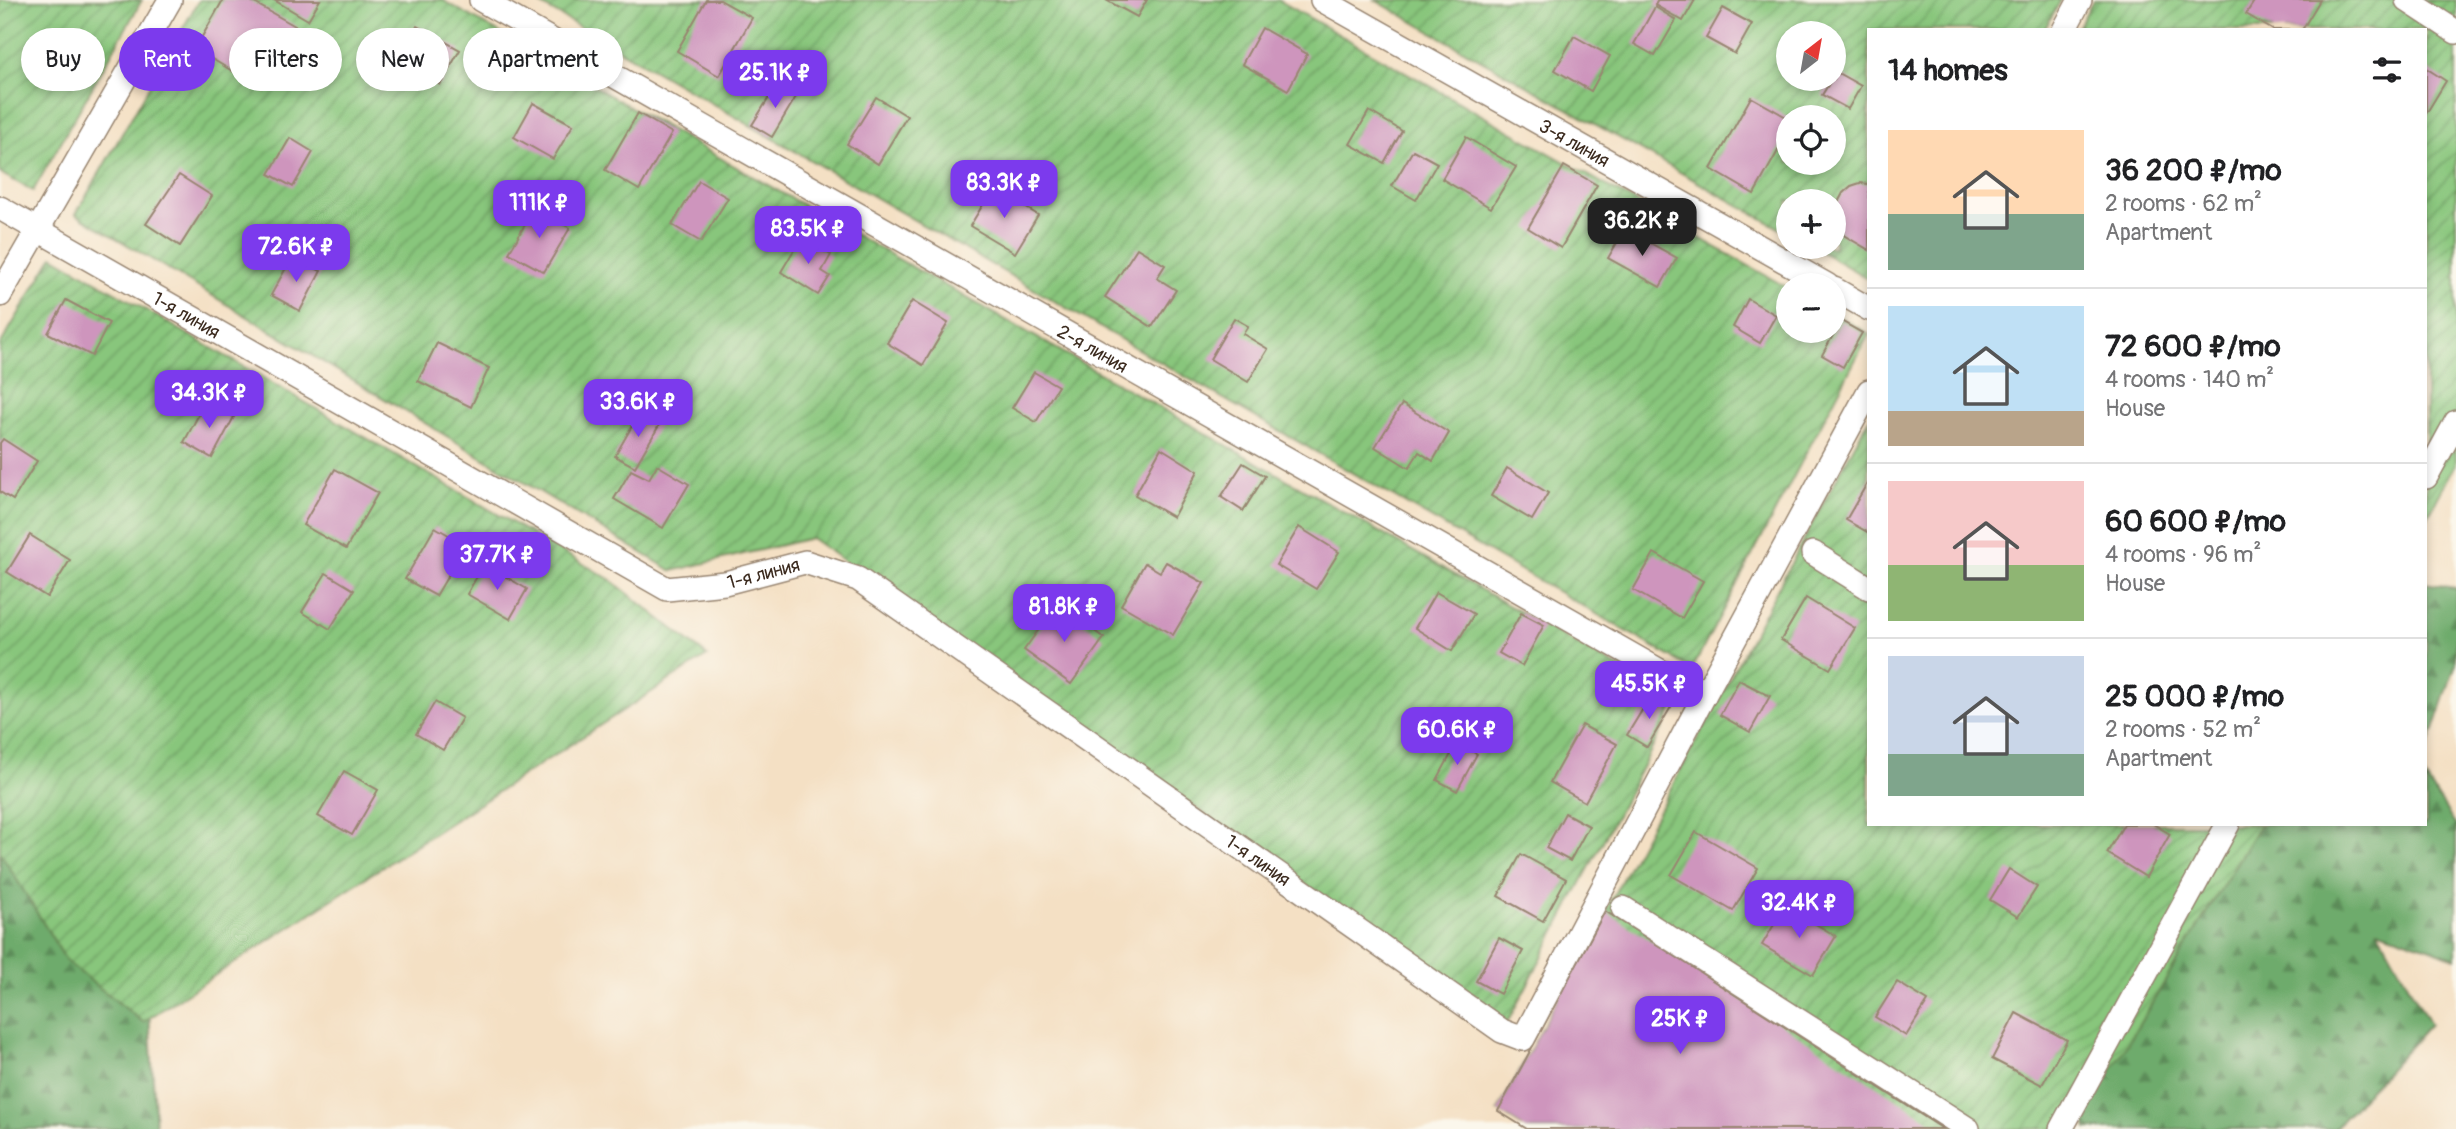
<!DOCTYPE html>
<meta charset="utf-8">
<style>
:root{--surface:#fff;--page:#f2f2f2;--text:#202124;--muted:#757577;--line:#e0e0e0;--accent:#7c3aed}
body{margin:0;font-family:Pangolin,sans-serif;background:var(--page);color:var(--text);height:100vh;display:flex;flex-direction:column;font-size:26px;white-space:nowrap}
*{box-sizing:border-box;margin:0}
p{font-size:23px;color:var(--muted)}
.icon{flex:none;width:38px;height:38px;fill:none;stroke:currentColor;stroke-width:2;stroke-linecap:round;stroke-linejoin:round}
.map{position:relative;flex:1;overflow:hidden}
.details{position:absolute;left:1867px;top:28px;width:560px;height:798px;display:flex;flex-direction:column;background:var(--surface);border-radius:0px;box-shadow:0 4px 10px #0003}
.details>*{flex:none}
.guide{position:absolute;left:21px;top:28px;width:665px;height:63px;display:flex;gap:14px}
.needle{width:46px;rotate:31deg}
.controls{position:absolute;left:1776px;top:21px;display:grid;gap:14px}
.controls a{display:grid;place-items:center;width:70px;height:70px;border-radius:50%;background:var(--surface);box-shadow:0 4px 10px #0003;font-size:35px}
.price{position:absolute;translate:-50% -60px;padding:0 16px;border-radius:14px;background:var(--accent);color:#fff;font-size:23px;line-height:46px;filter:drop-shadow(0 2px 4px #0008)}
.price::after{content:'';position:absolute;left:50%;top:42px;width:21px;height:16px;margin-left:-10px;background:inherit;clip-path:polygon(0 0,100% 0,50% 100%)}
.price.on{background:#222;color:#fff}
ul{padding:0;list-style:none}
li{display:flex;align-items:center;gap:21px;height:175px;padding:0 21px}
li+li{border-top:2px solid var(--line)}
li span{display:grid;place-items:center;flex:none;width:196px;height:140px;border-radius:0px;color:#555}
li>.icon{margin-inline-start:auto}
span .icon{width:84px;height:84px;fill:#fffc;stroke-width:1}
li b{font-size:30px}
h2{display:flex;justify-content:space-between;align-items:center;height:84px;padding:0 21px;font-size:30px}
.tag{padding:0 24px;border-radius:32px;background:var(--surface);box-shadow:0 4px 10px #0003;font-size:24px;line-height:63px}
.tag.on{background:var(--accent);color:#fff}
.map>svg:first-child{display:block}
.forest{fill:url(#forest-firs);stroke:#546a45;stroke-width:2}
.garden{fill:url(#garden-furrows);stroke:#62784d;stroke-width:2;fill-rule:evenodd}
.building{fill:#ce95bd}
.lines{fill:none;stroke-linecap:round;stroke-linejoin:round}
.service-casing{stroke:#988571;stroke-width:26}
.service{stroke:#fff;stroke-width:23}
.labels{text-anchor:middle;stroke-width:6;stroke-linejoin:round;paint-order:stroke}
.street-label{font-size:19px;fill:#3b2a1e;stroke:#fbf7ec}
</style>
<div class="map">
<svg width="2456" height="1129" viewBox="0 0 2456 1129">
<defs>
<pattern id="forest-firs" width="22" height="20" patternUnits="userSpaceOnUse" patternTransform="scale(1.75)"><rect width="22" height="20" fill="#6eab6c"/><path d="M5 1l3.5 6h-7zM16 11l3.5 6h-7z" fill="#5c8b58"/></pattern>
<pattern id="garden-furrows" width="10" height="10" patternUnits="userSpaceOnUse" patternTransform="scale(1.75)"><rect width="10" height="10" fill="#88c67c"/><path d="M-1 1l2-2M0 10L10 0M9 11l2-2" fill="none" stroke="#70a165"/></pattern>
</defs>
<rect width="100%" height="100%" fill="#fbf7ec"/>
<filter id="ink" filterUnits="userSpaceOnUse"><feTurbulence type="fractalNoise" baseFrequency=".0143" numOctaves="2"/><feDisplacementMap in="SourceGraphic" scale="14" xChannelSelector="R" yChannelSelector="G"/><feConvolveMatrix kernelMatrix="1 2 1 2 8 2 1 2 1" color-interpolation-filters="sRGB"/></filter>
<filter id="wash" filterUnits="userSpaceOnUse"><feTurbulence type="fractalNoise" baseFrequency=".00686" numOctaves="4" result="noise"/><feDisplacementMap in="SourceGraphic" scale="28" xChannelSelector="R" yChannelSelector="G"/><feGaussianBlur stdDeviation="1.57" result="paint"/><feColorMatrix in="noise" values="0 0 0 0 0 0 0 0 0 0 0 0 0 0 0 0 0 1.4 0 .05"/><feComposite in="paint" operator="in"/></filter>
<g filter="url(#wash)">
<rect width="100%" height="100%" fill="#f4e0c4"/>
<g class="forest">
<polygon points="2426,583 2456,588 2456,663 2426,754"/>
<polygon points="2426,779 2456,825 2456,958 2378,930 2430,1024 2334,1129 2087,1129 2079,1107 2243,824 2426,824"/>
<polygon points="0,812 149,1012 156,1129 0,1129"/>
</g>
<g class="garden">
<polygon points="0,0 142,0 33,191 0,173"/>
<polygon points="199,0 442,0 1677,701 1506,1025 811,538 672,571 76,214"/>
<polygon points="533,0 1278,0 1788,288 1788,331 1834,331 1834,314 1869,334 1692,669"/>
<path d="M 1375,0 L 2061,0 L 2044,30 L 1869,30 L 1869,279 L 1813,247 L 1834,247 L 1834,201 L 1788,201 L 1788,233 ZM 1788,33 L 1834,33 L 1834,79 L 1788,79 ZM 1788,117 L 1834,117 L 1834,163 L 1788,163 Z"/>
<polygon points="2093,0 2456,0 2456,463 2426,520 2426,30 2077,30"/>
<polygon points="53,256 611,580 707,656 143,1022 67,962 0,852 0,345"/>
<polygon points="1869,418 1869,824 2260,824 2076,1129 1527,1129 1498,1111"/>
</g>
<g id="blocks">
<g class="building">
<polygon points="223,0 249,0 297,27 261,88 195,49"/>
<polygon points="274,0 320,0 308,20"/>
<polygon points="706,0 720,0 752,18 719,76 677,51"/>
<polygon points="1106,0 1147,0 1137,17"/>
<polygon points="1658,0 1695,0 1683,21 1655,5"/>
<polygon points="2255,0 2320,0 2302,30 2273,30 2246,14"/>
<polygon points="1655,7 1676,20 1655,56 1634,44"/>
<polygon points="1723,8 1752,24 1735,54 1706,38"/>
<polygon points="417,26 460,50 440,85 397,61"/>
<polygon points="1262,28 1307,54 1288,90 1242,64"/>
<polygon points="1574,36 1610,56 1591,91 1555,70"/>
<polygon points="2426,68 2446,81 2426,114"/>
<polygon points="1836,72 1861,86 1848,109 1822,95 1832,79 1834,79"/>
<polygon points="778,83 797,95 772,137 752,125"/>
<polygon points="876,97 907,116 878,164 847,144"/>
<polygon points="1751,97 1788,118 1788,133 1754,194 1711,169"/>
<polygon points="533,103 573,125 553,159 514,137"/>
<polygon points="1369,111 1402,131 1384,163 1350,144"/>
<polygon points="638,113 672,133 639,190 605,170"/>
<polygon points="1466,137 1516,167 1491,208 1442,179"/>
<polygon points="290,138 313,152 293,187 269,174"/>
<polygon points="1413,150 1437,163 1416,200 1392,186"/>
<polygon points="1564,166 1597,185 1561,248 1528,228"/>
<polygon points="179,175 212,196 180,246 146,224"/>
<polygon points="699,181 728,198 701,242 672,225"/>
<polygon points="1860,183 1869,184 1869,250 1840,233 1834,220 1835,208 1843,193 1851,186"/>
<polygon points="993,188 1038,215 1015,253 970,226"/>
<polygon points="534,208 570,228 544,272 509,253"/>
<polygon points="1625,229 1677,258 1660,287 1608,258"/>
<polygon points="801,238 831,255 822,271 830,276 818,295 781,272"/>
<polygon points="1137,248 1165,265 1157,278 1176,290 1152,327 1105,297"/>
<polygon points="292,257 321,271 300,311 271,295"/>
<polygon points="1748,299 1776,315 1760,343 1733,327"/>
<polygon points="66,300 109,323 92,356 48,333"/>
<polygon points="912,301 948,323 923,365 887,343"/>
<polygon points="1234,318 1248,326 1243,334 1268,349 1248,382 1210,359"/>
<polygon points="1841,321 1862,333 1843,367 1822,355"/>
<polygon points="437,343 489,368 471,407 418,381"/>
<polygon points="1034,372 1058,386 1036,422 1012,408"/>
<polygon points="206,401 234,417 212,458 184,442"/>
<polygon points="1402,404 1449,433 1433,461 1419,452 1409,468 1375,447"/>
<polygon points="641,410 661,422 635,467 615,456"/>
<polygon points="3,439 37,461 13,500 0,492 0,443"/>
<polygon points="1161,448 1198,471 1173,517 1135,495"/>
<polygon points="1243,463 1265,476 1243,511 1221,497"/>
<polygon points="657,465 689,484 663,528 614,499 631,470 649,479"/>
<polygon points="1507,468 1548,493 1532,520 1491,496"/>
<polygon points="335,469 378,493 346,549 303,525"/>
<polygon points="1869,480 1869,533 1846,520"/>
<polygon points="435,527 466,545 436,596 405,579"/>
<polygon points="1299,527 1339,552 1316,589 1276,565"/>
<polygon points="30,535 70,560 47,597 7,572"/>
<polygon points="1654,553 1703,581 1682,618 1633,590"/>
<polygon points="1166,562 1204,583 1173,635 1121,605 1145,563 1160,572"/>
<polygon points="484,564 527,589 510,619 467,594"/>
<polygon points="326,573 354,590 330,629 302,612"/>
<polygon points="1436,592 1474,614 1452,651 1415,628"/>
<polygon points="1806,598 1855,628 1830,669 1781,640"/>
<polygon points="1057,604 1104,638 1071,684 1024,650"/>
<polygon points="1521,613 1544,625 1522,666 1499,653"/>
<polygon points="1739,680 1770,696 1750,732 1720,715"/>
<polygon points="1652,694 1671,707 1647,747 1627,735"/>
<polygon points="435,702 462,718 443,750 416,734"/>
<polygon points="1582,725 1617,744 1585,802 1550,782"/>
<polygon points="1457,743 1477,754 1457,791 1437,780"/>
<polygon points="344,771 378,790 352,835 318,816"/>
<polygon points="1565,813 1589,826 1570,861 1546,848"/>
<polygon points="2124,824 2153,824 2170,834 2146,877 2107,853"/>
<polygon points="1696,832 1758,868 1733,911 1671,875"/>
<polygon points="1521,854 1566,879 1543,921 1498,896"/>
<polygon points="2009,869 2037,887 2018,917 1990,900"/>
<polygon points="1785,906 1836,936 1813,975 1762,945"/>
<polygon points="1605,911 1943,1129 1527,1129 1498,1111"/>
<polygon points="1499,938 1523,951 1500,994 1476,981"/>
<polygon points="1897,982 1928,1001 1906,1036 1875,1017"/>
<polygon points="2016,1013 2067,1040 2042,1085 1992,1059"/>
</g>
</g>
</g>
<g filter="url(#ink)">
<use href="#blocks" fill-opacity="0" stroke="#988571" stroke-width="2"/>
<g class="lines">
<defs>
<g id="service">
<path id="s1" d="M 481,0 L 1704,696"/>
<path id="s2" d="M 1322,0 L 1827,285"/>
<polyline points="2407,0 2456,32"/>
<polyline points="2064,30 2080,0"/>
<path id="s3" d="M 0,208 L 667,589 L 725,583 L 805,562 L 858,579 L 1502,1031 L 1523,1039 L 1704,696 L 1869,391"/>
<polyline points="1834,289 1869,309"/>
<polyline points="0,295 170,0"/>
<polyline points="2426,477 2456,422"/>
<polyline points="1813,553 1869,588"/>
<polyline points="1623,908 1968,1129"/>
<polyline points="2061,1129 2228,824"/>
</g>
</defs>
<use href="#service" class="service-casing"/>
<use href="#service" class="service"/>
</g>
</g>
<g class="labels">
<g class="street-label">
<text dy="7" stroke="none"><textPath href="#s2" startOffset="290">3-я линия</textPath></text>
<text dy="7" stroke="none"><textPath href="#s3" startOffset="215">1-я линия</textPath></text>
<text dy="7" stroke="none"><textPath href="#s1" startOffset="704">2-я линия</textPath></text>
<text dy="7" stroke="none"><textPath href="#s3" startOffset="866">1-я линия</textPath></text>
<text dy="7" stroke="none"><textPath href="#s3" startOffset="1454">1-я линия</textPath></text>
</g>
</g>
</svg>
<div class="controls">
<a><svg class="needle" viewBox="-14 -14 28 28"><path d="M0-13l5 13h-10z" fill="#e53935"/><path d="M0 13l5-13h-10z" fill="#757577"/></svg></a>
<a><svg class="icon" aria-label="locate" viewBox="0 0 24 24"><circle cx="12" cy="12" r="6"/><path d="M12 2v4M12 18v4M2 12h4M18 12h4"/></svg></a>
<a>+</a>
<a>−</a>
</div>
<b class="price" style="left:775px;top:110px">25.1K ₽</b>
<b class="price" style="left:1004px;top:220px">83.3K ₽</b>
<b class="price" style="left:539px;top:240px">111K ₽</b>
<b class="price on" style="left:1642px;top:258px">36.2K ₽</b>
<b class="price" style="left:808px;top:266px">83.5K ₽</b>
<b class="price" style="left:296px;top:284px">72.6K ₽</b>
<b class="price" style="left:209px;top:430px">34.3K ₽</b>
<b class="price" style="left:638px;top:439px">33.6K ₽</b>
<b class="price" style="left:497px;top:592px">37.7K ₽</b>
<b class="price" style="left:1064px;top:644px">81.8K ₽</b>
<b class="price" style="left:1649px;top:721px">45.5K ₽</b>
<b class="price" style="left:1457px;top:767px">60.6K ₽</b>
<b class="price" style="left:1799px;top:940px">32.4K ₽</b>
<b class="price" style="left:1680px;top:1056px">25K ₽</b>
<div class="guide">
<a class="tag">Buy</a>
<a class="tag on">Rent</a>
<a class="tag">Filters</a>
<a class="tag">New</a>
<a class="tag">Apartment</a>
</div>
<section class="details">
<h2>14 homes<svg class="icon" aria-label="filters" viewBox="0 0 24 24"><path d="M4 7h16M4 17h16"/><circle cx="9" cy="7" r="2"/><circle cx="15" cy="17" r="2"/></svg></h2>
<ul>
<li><span style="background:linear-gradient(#ffd9b3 60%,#7fa58c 0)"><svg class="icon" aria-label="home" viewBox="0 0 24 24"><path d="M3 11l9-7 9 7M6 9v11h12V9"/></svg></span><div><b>36 200 ₽/mo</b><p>2 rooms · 62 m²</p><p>Apartment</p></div></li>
<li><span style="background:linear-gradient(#bfe0f5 75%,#b9a48a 0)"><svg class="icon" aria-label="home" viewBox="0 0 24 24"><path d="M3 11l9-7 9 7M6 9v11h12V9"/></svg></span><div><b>72 600 ₽/mo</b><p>4 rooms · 140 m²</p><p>House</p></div></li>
<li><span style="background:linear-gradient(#f6c9c9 60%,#8fb573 0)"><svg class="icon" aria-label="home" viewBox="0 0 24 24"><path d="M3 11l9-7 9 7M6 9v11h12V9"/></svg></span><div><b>60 600 ₽/mo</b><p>4 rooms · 96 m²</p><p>House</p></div></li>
<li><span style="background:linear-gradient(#c9d6e8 70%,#7fa58c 0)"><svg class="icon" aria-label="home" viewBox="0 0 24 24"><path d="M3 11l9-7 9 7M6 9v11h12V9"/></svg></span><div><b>25 000 ₽/mo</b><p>2 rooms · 52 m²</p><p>Apartment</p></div></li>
</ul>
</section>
</div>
